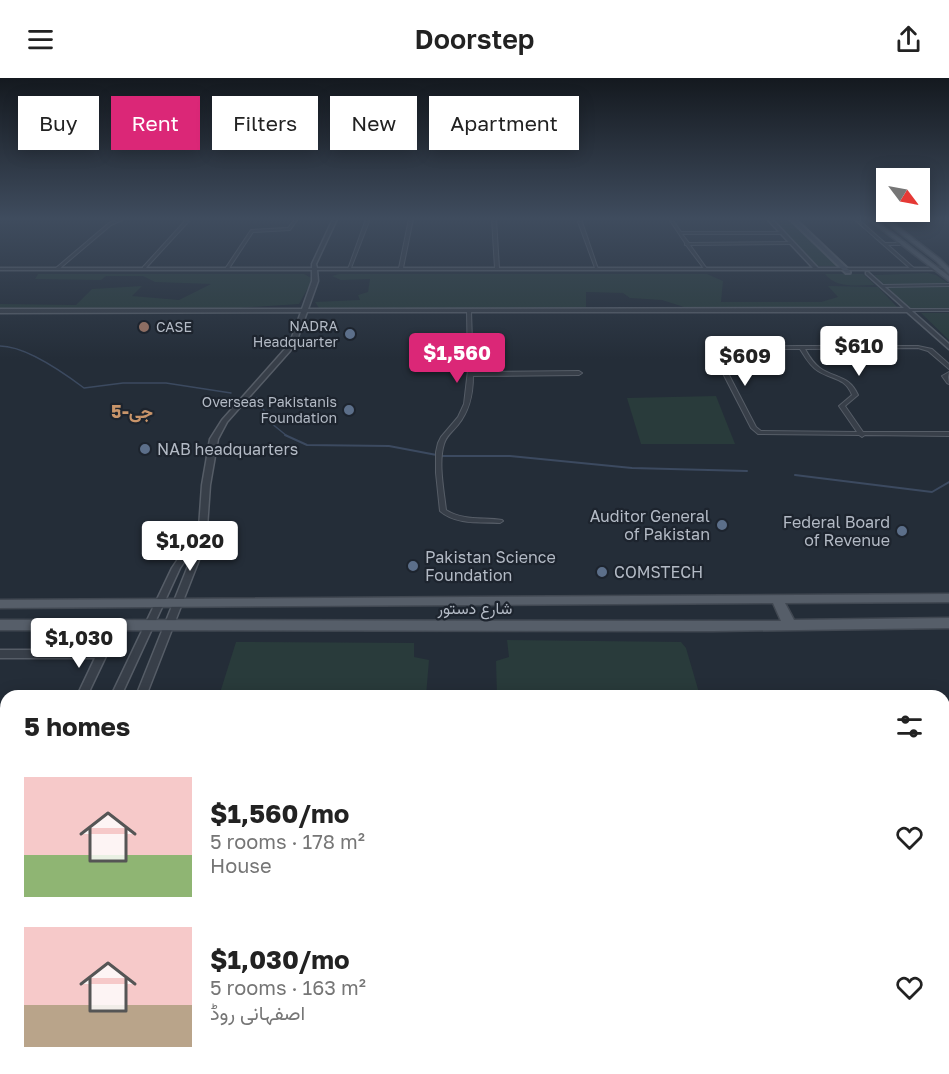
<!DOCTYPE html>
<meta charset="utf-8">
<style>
:root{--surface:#fff;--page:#f6f6f6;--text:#222;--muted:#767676;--accent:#db2777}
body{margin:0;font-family:"Golos Text",Vazirmatn,sans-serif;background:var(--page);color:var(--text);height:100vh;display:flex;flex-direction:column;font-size:22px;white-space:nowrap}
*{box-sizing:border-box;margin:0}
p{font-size:20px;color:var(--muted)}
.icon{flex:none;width:33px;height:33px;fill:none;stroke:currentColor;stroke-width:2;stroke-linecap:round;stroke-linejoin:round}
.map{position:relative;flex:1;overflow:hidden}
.sheet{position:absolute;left:0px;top:612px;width:950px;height:384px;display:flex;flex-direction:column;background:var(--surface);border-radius:18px 18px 0 0;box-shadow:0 3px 15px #0003}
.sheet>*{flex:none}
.top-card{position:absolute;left:18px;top:18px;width:600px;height:54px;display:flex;gap:12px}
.needle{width:39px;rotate:122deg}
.controls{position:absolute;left:876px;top:90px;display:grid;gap:12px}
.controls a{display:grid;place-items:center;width:54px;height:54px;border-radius:0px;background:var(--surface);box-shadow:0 3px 15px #0003;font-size:30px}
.price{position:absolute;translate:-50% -51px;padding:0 14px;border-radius:6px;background:#fff;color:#222;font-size:20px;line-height:39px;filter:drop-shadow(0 2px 3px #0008)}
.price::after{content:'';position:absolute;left:50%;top:36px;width:18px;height:14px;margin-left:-9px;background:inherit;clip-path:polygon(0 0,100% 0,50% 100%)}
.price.on{background:var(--accent);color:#fff}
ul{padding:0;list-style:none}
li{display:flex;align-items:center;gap:18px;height:150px;padding:0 24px}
li span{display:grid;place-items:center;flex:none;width:168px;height:120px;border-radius:0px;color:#555}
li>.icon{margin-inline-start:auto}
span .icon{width:72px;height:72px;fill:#fffc;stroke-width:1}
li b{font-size:26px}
h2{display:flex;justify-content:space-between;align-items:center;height:72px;padding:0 24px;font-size:26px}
.pill{padding:0 21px;border-radius:0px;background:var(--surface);box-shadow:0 3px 15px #0003;font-size:21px;line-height:54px}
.pill.on{background:var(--accent);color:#fff}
header{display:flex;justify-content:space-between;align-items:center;height:78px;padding:0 24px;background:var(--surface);font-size:27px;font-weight:600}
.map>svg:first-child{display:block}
.green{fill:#293b3b}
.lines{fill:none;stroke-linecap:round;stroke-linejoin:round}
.stream-far1{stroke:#3c4a60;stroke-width:1.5}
.stream{stroke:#3c4a60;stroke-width:2}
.minor-casing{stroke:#565d67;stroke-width:2}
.tertiary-casing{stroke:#565d67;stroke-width:3}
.secondary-casing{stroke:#565d67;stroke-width:4}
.primary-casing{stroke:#414852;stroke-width:3}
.minor{fill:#383f49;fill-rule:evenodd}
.tertiary{fill:#383f49;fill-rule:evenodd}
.secondary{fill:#464e5b;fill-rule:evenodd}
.primary{fill:#565e69;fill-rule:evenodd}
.education-dot{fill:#8d6e63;stroke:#1d242e;stroke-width:2}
.service-dot{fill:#5c6f8a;stroke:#1d242e;stroke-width:2}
.labels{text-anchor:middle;stroke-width:4.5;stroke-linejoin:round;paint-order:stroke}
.far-poi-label{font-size:14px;fill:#b3bac5;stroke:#1d242e;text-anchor:end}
.poi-label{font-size:16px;fill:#b3bac5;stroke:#1d242e;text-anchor:start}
.street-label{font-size:16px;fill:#b3bac5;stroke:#1d242e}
.far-district-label{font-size:18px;font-weight:bold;fill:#c9956a;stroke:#1d242e}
</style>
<header><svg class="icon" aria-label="menu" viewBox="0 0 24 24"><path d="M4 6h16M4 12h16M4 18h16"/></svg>Doorstep<svg class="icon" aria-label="share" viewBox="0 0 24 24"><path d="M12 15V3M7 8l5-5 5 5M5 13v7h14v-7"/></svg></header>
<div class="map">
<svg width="949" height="996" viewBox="0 0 949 996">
<rect width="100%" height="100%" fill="#242d38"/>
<g class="green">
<polygon points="772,141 793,141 842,188 817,188"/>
<polygon points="928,195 936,197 949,206 949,231 910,230 874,197"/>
<polygon points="38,196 304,196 313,201 299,226 239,230 0,230 0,226 76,227 92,211 142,208 132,218 179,222 211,206 155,204 143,198 106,198 101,202 35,201"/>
<polygon points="339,196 707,196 723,203 721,224 821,224 838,219 828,208 878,209 898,230 684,229 662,222 630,220 623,215 586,214 586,230 319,230 315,224 360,222 358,217 368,214 370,201 341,202 332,198"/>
<path d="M 825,196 L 863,196 L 875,207 C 857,207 837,211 825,196 Z"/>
<polygon points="921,235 949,235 949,262"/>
<polygon points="716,318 735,366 641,366 627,320"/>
<polygon points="507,562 681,564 686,570 700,618 497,618 496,583 509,579"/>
<polygon points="236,564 414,565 414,579 429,582 426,618 219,618"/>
</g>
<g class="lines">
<g class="stream-far1">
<path d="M 0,268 C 26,268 64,295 84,310 L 123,305 L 166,305 L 231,315"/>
<polyline points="257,320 271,345 287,358"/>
</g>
<g class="stream">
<polyline points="285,357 307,367 389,368 442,378 510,378 632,390 747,393"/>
<polyline points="795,397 932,414 949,404"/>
</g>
<defs>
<g id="minor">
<polygon points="118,141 122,142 111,147 58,192 56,192 56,190 109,145"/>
<polygon points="183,141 189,143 145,191 143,191 143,189 185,143"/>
<polygon points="295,141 298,141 290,152 253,154 228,192 226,192 225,191 251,152 288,150"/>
<polygon points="366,141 370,141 351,190 348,191"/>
<polygon points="409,141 413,141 403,190 401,191 399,190"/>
<polygon points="492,141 496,141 499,190 497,191 495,190"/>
<polygon points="577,141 581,141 598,191 595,190"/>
<polygon points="669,141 672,141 681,154 782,154 784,155 782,156 682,156 689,165 792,164 794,165 792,166 690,167 707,191 705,192 686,167 685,167 685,165"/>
<polygon points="858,141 885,165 902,165 901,167 888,167 914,190 914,192 912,192 854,141"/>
<polygon points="949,206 949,208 882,209 880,208 882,207"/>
<polygon points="906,231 949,231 949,233 908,233 906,232"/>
<path d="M 467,232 L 471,233 L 473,294 L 579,293 L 582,295 L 579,297 L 473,298 C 473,316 470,332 458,347 C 453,353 446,358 444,366 C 438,385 444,413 446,432 C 464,443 483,439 502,442 L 503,443 L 500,445 C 480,444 456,447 440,433 L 436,395 L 436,374 L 438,365 L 441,359 L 458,339 L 464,326 L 468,292 Z"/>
<path d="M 799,268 L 918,268 L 932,271 L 949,286 L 949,291 L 928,273 L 918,270 L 805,271 C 809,278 813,285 820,290 C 836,301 849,297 858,317 L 845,328 L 863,354 L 949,354 L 949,358 L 865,357 L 862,359 L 859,357 L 758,356 L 751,350 L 711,272 L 715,269 ZM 716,271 L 800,271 C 805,279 810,288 818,293 C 832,302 845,299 852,317 L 839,328 L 857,354 L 761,353 L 756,349 L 716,272 Z"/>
<polygon points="949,294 948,299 949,306 947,305 942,298"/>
<polygon points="280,990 294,990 293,996 279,996"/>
</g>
<g id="tertiary">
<polygon points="333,141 337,141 316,186 317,190 813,190 767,141 772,141 818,190 949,190 949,192 317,192 318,203 308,231 904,230 866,196 866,194 868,194 949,266 949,271 907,234 307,234 298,259 290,273 227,344 218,361 210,407 206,464 146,618 136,618 198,463 180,490 121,618 111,618 172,490 199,450 202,407 210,361 222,342 285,271 292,259 301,234 0,235 0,231 302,231 312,203 312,192 0,192 0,190 312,190 312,186"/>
<polygon points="0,572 102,572 106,573 107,576 87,618 77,618 95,580 0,580"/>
<polygon points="6,767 6,787 5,790 0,792 0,772 2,769"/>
<polygon points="6,857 6,880 5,882 0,884 0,861 1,859"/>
<polygon points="6,930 6,955 0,959 0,933"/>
</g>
<polygon id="secondary" points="790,141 795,141 850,193 850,195 846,195"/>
<g id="primary">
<polygon points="868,141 874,141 949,198 949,203"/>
<polygon points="882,141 888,141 940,181 949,190 949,196 936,183"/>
<polygon points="949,516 949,524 785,525 794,542 949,540 949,550 713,553 0,552 0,542 781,543 773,525 0,530 0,522"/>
</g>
</defs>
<use href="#minor" class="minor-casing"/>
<use href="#tertiary" class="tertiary-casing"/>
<use href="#secondary" class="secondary-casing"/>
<use href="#primary" class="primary-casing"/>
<use href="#minor" class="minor"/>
<use href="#tertiary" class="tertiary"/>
<use href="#secondary" class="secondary"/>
<use href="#primary" class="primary"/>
</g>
<linearGradient id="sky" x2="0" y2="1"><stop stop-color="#14191f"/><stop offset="0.5" stop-color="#3f4c5e"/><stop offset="1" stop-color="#3f4c5e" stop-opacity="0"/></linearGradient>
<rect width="949" height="281" fill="url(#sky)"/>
<circle class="education-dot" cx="144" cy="249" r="6"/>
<g class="service-dot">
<circle cx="350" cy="256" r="6"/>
<circle cx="349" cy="332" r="6"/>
<circle cx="145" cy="371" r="6"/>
<circle cx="722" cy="447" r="6"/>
<circle cx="902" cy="453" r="6"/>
<circle cx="413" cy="488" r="6"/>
<circle cx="602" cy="494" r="6"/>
</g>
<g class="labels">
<g class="far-poi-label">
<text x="338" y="253">NADRA<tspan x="338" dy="16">Headquarter</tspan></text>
<text x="156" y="254" text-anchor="start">CASE</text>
<text x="337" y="329">Overseas Pakistanis<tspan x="337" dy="16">Foundation</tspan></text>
</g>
<g class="poi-label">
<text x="157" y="377">NAB headquarters</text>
<text x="710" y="444" text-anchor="end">Auditor General<tspan x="710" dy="18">of Pakistan</tspan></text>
<text x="890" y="450" text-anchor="end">Federal Board<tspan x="890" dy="18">of Revenue</tspan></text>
<text x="425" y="485">Pakistan Science<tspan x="425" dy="18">Foundation</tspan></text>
<text x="614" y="500">COMSTECH</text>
</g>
<g class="street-label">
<text x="475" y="536">شارع دستور</text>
</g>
<g class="far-district-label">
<text x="132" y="340">جی-5</text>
</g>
</g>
</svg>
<div class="controls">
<a><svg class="needle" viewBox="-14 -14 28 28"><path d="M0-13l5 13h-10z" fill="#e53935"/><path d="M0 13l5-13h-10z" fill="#767676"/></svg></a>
</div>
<b class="price" style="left:859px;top:299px">$610</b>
<b class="price on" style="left:457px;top:306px">$1,560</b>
<b class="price" style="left:745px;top:309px">$609</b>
<b class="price" style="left:190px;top:494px">$1,020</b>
<b class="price" style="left:79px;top:591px">$1,030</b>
<div class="top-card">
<a class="pill">Buy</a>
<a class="pill on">Rent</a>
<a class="pill">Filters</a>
<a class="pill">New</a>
<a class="pill">Apartment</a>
</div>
<section class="sheet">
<h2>5 homes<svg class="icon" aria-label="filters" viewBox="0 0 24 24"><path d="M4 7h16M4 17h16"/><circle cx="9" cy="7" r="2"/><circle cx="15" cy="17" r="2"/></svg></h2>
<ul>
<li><span style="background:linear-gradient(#f6c9c9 65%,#8fb573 0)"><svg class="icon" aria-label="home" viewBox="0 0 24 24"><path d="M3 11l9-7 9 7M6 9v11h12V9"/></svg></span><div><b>$1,560/mo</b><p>5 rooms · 178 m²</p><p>House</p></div><svg class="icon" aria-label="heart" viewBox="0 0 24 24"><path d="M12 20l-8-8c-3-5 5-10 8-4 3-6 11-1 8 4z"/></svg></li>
<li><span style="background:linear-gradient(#f6c9c9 65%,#b9a48a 0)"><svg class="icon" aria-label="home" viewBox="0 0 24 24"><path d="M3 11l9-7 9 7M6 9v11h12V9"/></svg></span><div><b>$1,030/mo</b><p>5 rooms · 163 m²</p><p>اصفہانی روڈ</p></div><svg class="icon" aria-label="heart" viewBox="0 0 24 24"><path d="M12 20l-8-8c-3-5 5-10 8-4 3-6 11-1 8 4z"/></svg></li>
</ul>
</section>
</div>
